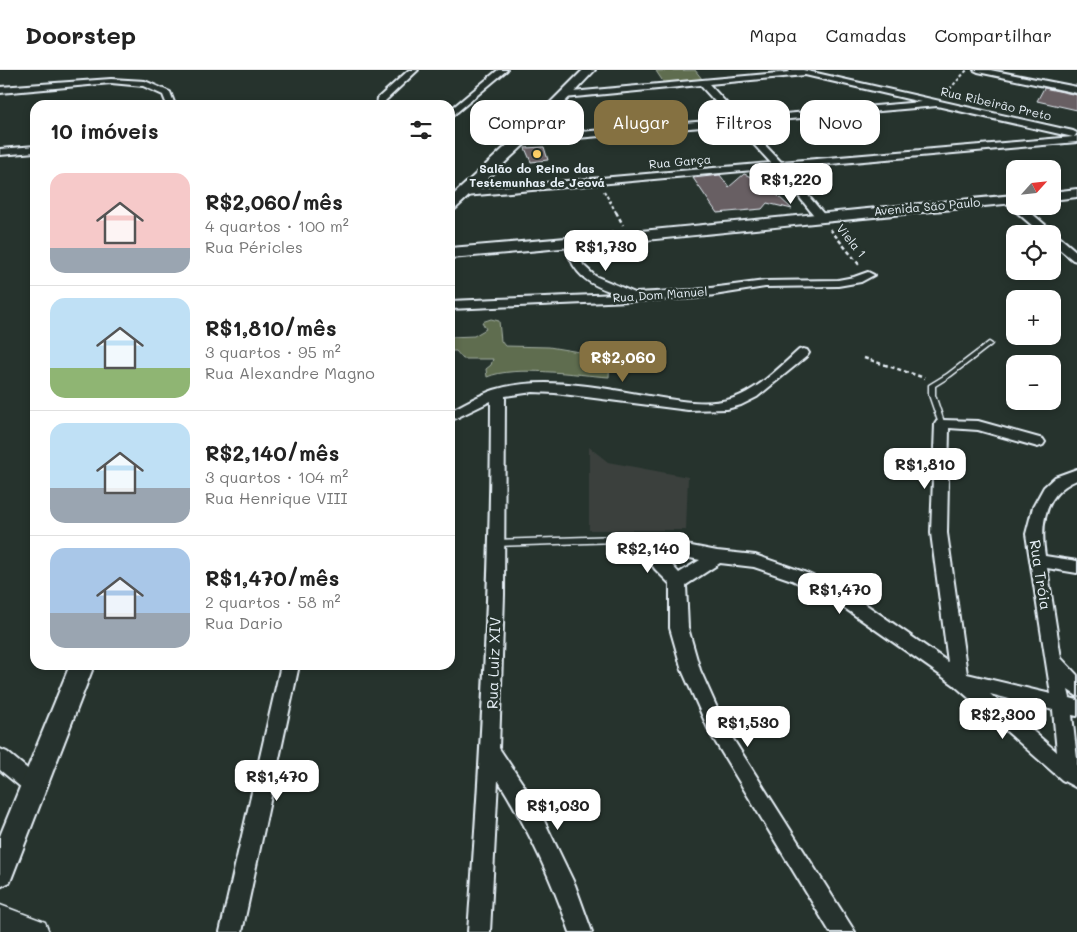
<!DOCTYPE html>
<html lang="pt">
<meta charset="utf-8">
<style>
:root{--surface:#fff;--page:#f6f6f6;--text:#222;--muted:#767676;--line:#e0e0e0;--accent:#857141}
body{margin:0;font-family:Mali,sans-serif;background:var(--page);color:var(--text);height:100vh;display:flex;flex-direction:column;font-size:19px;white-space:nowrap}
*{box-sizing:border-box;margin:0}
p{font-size:16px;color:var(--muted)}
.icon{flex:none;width:28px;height:28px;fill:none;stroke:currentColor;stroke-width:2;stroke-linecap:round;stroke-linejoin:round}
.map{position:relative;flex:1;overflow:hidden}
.side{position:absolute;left:30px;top:30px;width:425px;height:570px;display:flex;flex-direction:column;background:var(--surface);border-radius:15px;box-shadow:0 2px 8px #0003}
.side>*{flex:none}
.banner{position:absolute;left:470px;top:30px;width:475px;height:45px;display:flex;gap:10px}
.needle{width:32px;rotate:63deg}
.controls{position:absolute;left:1006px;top:90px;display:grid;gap:10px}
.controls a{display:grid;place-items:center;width:55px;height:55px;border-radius:10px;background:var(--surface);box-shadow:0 2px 8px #0003;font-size:25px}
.price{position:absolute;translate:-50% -42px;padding:0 11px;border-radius:10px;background:#fff;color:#222;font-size:16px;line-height:32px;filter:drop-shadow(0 1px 2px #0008)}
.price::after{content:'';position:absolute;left:50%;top:30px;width:15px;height:11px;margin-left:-8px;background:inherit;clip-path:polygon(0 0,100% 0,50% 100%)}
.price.selected{background:var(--accent);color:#fff}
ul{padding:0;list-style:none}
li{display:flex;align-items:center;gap:15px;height:125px;padding:0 20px}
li+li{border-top:1px solid var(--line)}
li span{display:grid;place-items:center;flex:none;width:140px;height:100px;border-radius:15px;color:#555}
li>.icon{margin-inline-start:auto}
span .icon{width:60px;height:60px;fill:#fffc;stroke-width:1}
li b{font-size:21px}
h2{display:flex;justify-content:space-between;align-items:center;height:60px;padding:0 20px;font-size:21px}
.chip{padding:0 18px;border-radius:15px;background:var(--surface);box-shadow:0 2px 8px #0003;font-size:18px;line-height:45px}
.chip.selected{background:var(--accent);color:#fff}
header{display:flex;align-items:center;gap:30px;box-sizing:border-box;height:70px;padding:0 25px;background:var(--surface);border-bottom:1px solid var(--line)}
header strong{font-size:24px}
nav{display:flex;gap:28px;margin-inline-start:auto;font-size:18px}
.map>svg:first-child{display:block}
.built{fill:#3a403d}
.green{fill:#5f6d4f;stroke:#a4afa4}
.building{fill:#685e63;stroke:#e8f1f8}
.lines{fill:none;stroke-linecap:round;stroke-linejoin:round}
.service-casing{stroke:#e8f1f8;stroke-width:3}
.minor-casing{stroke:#e8f1f8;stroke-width:4}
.tertiary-casing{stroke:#e8f1f8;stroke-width:3}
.secondary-casing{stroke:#e8f1f8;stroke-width:4}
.path-far1{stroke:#e8f1f8;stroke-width:2;stroke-dasharray:3 2.5;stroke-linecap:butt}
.path{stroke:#e8f1f8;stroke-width:2.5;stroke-dasharray:4 3;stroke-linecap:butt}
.service{fill:#26332d;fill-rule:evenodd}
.minor{fill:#26332d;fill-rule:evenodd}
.tertiary{fill:#26332d;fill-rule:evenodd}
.secondary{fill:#26332d;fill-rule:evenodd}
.poi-dot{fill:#ffd166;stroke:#26332d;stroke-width:2}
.labels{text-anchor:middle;stroke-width:5;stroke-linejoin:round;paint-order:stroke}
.far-street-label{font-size:12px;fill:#e8f1f8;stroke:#26332d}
.far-poi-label{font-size:12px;font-weight:bold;fill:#e8f1f8;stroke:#26332d}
.street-label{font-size:15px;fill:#e8f1f8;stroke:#26332d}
</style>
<header>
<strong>Doorstep</strong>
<nav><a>Mapa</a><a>Camadas</a><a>Compartilhar</a></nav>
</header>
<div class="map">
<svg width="1077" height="862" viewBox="0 0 1077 862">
<rect width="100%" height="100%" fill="#26332d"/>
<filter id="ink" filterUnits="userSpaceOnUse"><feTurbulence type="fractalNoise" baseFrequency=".02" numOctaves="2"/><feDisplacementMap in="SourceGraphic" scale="10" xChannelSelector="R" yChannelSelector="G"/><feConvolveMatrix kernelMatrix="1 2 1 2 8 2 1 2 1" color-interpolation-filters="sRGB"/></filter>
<g filter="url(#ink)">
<polygon class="built" points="589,377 608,392 688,407 686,460 589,460"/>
<g class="green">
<polygon points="695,0 702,9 664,13 656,1"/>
<path d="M 491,249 L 499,251 L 501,271 L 505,276 L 549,277 L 610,287 L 609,307 C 578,305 514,295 487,307 L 486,299 L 491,295 L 493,289 L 463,289 L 456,281 L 450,281 L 450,267 L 474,266 L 486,259 L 482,252 Z"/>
</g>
<g class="building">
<polygon points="1044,18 1077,25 1077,40 1037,31"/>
<polygon points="544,77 548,90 531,92 525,78"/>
<polygon points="744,104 757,109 756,112 781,119 777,125 792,139 767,133 762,139 717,143 693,108 720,105 729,117"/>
</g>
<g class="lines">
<defs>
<g id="service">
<polygon points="989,272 992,274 991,275 951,306 935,316 935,325 945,355 942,357 940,357 929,325 929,315 947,304"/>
<polygon points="618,466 645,470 648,471 649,473 648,475 645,476 618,472 497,476 494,475 493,473 494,471 497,470"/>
</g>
<g id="minor">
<polygon points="409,0 418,0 385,31 385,35 377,35 378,28"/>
<polygon points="498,0 507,0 450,48 450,40"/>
<path d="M 788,0 L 803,0 L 1073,61 L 1077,63 L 1074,67 L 1077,66 L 1077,72 L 785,98 L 826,147 L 821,150 L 817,149 L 776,98 L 465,126 L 460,123 L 465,120 L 771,93 L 735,54 L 521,73 L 516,70 L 521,67 L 731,49 L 700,15 L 564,28 L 560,25 L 561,23 L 790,2 ZM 805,5 L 921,32 L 740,48 L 709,14 ZM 937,36 L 1073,67 L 781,92 L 744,53 Z"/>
<polygon points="974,0 990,0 1077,17 1077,23 978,2"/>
<polygon points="111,9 145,11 170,22 175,35 167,35 163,25 143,16 111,13 0,23 0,17"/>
<polygon points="35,76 35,82 0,85 0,79"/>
<polygon points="1015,133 1015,136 1023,136 1077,182 1077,191 1073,190 1052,173 1052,164 1042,164 1012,138 1011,136"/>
<path d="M 570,170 L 575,173 L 583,195 L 595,206 L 635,223 L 695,220 L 765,211 L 838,210 L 854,207 L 868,202 L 874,205 L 861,212 L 838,216 L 765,217 L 695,228 L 450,239 L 450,231 L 618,224 C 587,214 573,205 565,173 Z"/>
<path d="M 803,279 L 807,280 L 809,283 L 807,286 L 757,327 L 741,335 L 727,339 L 688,340 L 555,323 L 533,322 L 505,326 L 504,525 L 499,678 L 536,734 L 575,815 L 592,862 L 570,862 C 551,808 528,758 498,710 L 490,862 L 468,862 C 481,685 491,508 491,331 L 450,351 L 450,341 C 464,334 479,325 494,320 C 545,304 605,319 656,327 C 680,331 708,336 731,329 C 757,321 779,298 799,280 Z"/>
<path d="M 942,350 L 978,351 L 1043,369 L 1045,372 L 1043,375 L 1038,377 L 978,360 L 949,358 L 947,463 L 967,604 L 1051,624 L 1026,464 L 1033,437 L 1044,417 L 1055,407 L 1077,399 L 1077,410 C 1044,423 1040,454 1045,486 L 1077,491 L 1077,503 L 1047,498 L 1061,588 L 1077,605 L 1077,626 L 1068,620 L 1070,628 L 1077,630 L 1077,646 L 1072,645 L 1077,689 L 1077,718 L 1062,710 L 953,614 L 836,532 L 792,510 L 754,497 L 720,493 L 686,515 L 688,558 L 700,600 L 726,658 L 855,862 L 830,862 L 710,663 L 682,600 L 670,558 L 670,514 L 655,499 L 637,473 L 639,469 L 645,467 L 717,481 L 755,485 L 804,502 L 848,522 L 948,592 L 931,463 L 935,354 L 937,351 ZM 660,482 L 700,490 L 679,503 ZM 990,624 L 1053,640 L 1057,682 Z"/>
<polygon points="281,595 299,595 242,862 220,862"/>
<polygon points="0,679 7,682 42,711 45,717 42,723 35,726 28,723 0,700"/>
</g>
<polygon id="tertiary" points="0,835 45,852 49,862 0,862"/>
<g id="secondary">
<polygon points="583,0 595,0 526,73 455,139 450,140 450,128 516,67"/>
<polygon points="1077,119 1077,127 1052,130 1052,122"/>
<path d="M 1015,125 L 1015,133 C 827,151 639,172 450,188 L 450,178 C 639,163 827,142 1015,125 Z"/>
<polygon points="70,595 94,595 10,812 0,817 0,766"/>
</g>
</defs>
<use href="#service" class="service-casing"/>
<use href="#minor" class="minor-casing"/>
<use href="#tertiary" class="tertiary-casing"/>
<use href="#secondary" class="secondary-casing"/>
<g class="path-far1">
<polyline points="946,23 967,0"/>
<polyline points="604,121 617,144"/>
</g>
<g class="path">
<polyline points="616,142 623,155"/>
<polyline points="830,159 861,197"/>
<polyline points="864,288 925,308"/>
</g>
<use href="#service" class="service"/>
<use href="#minor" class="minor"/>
<use href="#tertiary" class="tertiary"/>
<use href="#secondary" class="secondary"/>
</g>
</g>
<circle class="poi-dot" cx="537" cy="84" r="5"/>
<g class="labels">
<g class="far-street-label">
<text transform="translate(996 34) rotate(13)" y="4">Rua Ribeirão Preto</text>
<text transform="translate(680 92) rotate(-5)" y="4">Rua Garça</text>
<text transform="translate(927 137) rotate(-5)" y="4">Avenida São Paulo</text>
<text transform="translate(851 171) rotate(51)" y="4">Viela 1</text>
<text transform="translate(660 225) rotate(-4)" y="4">Rua Dom Manuel</text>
</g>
<g class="far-poi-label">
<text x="537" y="103">Salão do Reino das<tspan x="537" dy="14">Testemunhas de Jeová</tspan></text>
</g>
<g class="street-label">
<text transform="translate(1040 505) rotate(81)" y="5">Rua Tróia</text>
<text transform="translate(494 593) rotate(-88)" y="5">Rua Luiz XIV</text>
</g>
</g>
</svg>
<div class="controls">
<a><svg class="needle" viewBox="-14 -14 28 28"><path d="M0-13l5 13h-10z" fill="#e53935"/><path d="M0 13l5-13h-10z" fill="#767676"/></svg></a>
<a><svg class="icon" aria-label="locate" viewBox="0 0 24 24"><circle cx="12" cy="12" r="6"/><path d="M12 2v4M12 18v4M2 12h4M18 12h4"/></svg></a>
<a>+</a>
<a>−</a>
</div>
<b class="price" style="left:791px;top:135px">R$1,220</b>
<b class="price" style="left:606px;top:202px">R$1,730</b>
<b class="price selected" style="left:623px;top:313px">R$2,060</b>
<b class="price" style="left:925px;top:420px">R$1,810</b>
<b class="price" style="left:648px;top:504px">R$2,140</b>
<b class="price" style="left:840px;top:545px">R$1,470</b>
<b class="price" style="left:1003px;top:670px">R$2,300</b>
<b class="price" style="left:748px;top:678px">R$1,530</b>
<b class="price" style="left:277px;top:732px">R$1,470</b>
<b class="price" style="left:558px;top:761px">R$1,030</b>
<div class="banner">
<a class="chip">Comprar</a>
<a class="chip selected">Alugar</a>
<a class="chip">Filtros</a>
<a class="chip">Novo</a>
</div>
<section class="side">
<h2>10 imóveis<svg class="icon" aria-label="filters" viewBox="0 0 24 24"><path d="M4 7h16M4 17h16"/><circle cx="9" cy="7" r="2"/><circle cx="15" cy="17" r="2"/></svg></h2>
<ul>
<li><span style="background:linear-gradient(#f6c9c9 75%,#9aa5b1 0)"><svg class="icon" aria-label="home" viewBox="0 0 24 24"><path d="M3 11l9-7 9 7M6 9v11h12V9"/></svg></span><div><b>R$2,060/mês</b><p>4 quartos · 100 m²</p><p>Rua Péricles</p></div></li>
<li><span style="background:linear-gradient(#bfe0f5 70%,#8fb573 0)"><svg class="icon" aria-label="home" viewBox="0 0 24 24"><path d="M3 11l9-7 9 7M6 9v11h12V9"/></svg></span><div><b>R$1,810/mês</b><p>3 quartos · 95 m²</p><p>Rua Alexandre Magno</p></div></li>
<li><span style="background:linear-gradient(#bfe0f5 65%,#9aa5b1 0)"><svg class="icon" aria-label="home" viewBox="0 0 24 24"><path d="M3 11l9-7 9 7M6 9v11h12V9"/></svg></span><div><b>R$2,140/mês</b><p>3 quartos · 104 m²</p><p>Rua Henrique VIII</p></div></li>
<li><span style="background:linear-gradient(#a9c7e8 65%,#9aa5b1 0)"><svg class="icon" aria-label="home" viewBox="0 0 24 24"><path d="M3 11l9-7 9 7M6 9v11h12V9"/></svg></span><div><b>R$1,470/mês</b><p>2 quartos · 58 m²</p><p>Rua Dario</p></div></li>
</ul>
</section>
</div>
